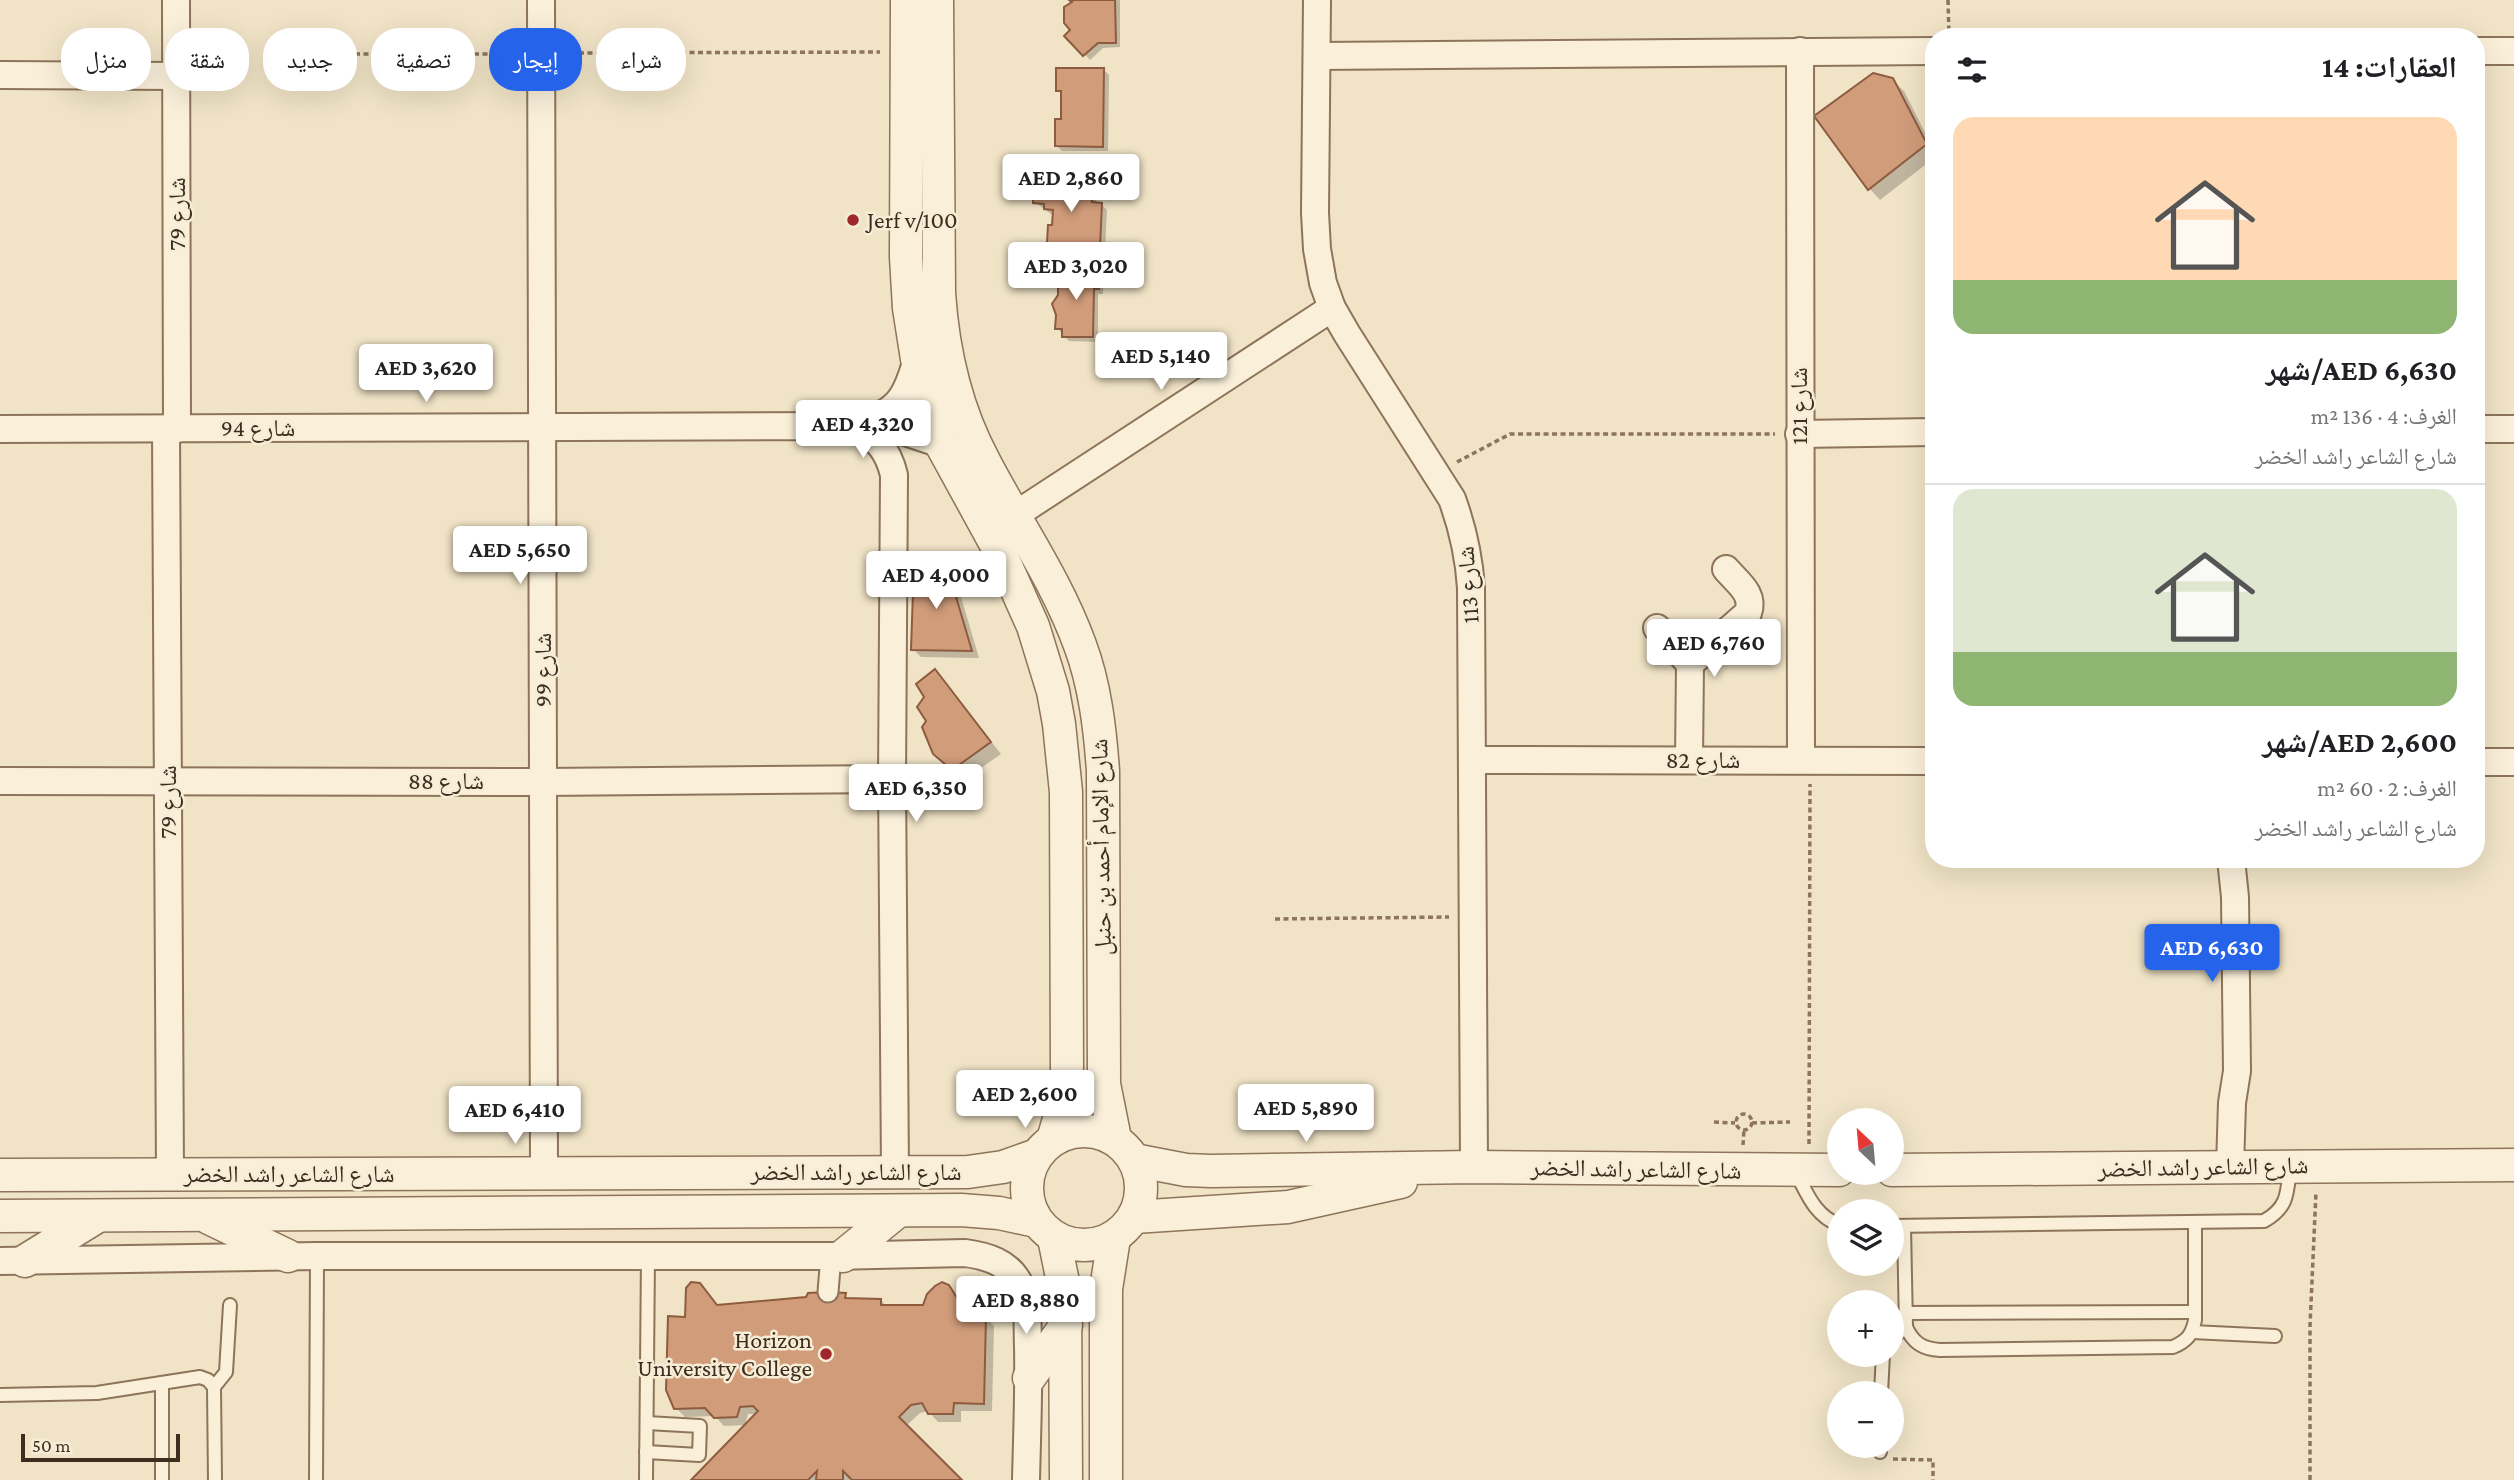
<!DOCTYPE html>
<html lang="ar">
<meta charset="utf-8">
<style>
:root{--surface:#fff;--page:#f6f6f6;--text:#202124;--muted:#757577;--line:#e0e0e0;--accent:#2563eb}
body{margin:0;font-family:"Crimson Pro","Noto Naskh Arabic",serif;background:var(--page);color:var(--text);direction:rtl;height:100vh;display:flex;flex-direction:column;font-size:26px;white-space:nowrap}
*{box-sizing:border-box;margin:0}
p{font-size:23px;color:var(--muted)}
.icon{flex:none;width:38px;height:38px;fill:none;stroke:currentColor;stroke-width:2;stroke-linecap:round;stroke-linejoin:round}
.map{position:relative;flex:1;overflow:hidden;direction:ltr}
.panel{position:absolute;left:1925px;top:28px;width:560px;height:840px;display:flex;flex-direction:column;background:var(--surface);border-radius:28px;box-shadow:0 7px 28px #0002;direction:rtl}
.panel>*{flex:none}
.banner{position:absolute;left:21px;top:28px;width:665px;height:63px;direction:rtl;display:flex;gap:14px}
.needle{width:46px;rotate:334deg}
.fabs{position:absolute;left:1827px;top:1108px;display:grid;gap:14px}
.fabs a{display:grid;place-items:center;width:77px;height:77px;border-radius:50%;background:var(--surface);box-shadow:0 7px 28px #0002;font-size:35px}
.scale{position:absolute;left:21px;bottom:18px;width:159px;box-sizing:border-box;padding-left:7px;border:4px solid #3c2d1f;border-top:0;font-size:19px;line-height:24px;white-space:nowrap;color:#3c2d1f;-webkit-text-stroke:5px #f7edd6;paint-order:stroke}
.price{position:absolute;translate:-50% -60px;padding:0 16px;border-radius:7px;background:#fff;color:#222;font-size:23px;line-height:46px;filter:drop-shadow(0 2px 4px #0008)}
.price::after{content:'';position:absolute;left:50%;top:42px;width:21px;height:16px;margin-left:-10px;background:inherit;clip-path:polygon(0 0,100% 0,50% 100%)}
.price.current{background:var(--accent);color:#fff}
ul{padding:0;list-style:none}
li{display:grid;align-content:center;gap:14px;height:371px;padding:0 28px}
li+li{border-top:2px solid var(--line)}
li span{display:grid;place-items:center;height:217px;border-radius:21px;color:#555}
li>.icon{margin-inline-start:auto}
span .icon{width:126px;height:126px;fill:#fffc;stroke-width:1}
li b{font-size:30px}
h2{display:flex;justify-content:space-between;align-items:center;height:84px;padding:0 28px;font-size:30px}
.chip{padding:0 24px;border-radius:28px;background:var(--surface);box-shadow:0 7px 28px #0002;font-size:24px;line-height:63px}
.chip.current{background:var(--accent);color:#fff}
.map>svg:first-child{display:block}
.shadow{fill:#0003}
.building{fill:#d09c7a;stroke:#8d5c3f;stroke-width:2}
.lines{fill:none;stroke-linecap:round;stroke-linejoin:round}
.service-casing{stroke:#8d745a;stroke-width:16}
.pedestrian-casing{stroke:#8d745a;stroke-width:23}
.minor-casing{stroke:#8d745a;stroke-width:30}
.tertiary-casing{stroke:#8d745a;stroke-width:35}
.path{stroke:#8d745a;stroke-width:3.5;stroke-dasharray:5 3.5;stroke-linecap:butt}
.service{stroke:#faf0da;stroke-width:12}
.pedestrian{stroke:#faf0da;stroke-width:19}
.minor{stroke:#faf0da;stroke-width:26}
.tertiary{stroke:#faf0da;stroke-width:32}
.poi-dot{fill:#9f272b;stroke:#f7edd6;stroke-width:2.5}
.labels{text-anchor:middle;stroke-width:5;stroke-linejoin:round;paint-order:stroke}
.street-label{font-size:24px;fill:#3c2d1f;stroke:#f7edd6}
.poi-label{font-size:24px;fill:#3c2d1f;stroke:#f7edd6;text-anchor:start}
</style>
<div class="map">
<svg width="2514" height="1480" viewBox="0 0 2514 1480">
<rect width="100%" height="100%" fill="#f0e3c6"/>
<g class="shadow">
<polygon points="1072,0 1120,0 1120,47 1103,48 1090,60 1067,36 1073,31 1075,3"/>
<polygon points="1104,70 1109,75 1108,151 1062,151 1056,145 1063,121 1063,95 1058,90"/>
<polygon points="1892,80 1904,91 1934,150 1934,158 1880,200 1869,188"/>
<polygon points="1092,189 1097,194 1096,204 1102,205 1107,210 1105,251 1054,248 1049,243 1054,227 1055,214 1051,214 1035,202"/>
<polygon points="1098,271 1103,276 1103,294 1098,294 1098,342 1069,341 1057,328"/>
<polygon points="946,565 954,573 979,658 921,657 913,649"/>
<polygon points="935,671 1001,754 964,780 947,765 928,721 926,697"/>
<polygon points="699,1285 719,1307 845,1295 850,1300 881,1300 886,1306 924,1307 948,1287 957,1296 966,1311 966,1317 986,1318 994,1326 992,1411 961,1411 961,1422 938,1422 928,1411 920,1413 906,1426 960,1480 855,1480 850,1476 850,1480 693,1480 757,1414 748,1414 745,1425 724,1426 715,1416 685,1417 676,1408 687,1319"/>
</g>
<g class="building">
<polygon points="1069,0 1115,0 1116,43 1098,43 1083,56 1064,36 1070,30 1064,23 1064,7 1072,2"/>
<polygon points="1056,68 1104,68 1103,147 1055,146 1055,119 1061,119 1061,91 1056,91"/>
<polygon points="1873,73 1893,78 1927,144 1868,190 1814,116"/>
<polygon points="1034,184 1092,187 1092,202 1102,203 1100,246 1047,243 1048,225 1052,225 1053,210 1044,209 1044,204 1033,203"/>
<polygon points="1062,269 1099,269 1099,289 1094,289 1093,337 1062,337 1062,329 1055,329 1056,315 1052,304 1058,295 1058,278 1062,278"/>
<polygon points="914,562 946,563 972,651 911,650"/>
<polygon points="935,669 991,742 952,770 933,754 922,727 926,721 917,707 924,697 916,684"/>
<polygon points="691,1282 700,1283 717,1305 806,1297 808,1293 828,1292 846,1293 845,1298 881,1299 881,1305 923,1305 927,1294 935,1286 942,1282 949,1285 959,1301 959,1315 986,1316 984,1404 954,1403 953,1414 928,1414 922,1403 911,1405 899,1417 962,1480 852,1480 843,1471 843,1480 816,1480 817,1471 808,1480 691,1480 758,1411 753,1406 740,1407 737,1417 714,1418 705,1408 674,1409 666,1390 668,1316 685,1317 686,1288"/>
</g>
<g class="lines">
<defs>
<g id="service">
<path d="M 1795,1171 C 1807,1193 1814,1215 1839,1225"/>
<path d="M 1892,1226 L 2264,1221 C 2289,1207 2287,1192 2290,1167"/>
<path d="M 1904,1226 L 1906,1327 C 1913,1343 1923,1349 1940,1350 L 2173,1347 C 2187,1341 2192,1335 2195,1320 L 2195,1223"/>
<polyline points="1905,1313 2194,1312"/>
<polyline points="2192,1332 2275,1336"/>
<polyline points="1892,1338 1906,1327"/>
<polyline points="162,1383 162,1480"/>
<polyline points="214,1387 226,1372 230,1305"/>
<polyline points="1881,1393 1883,1354"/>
<polyline points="0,1395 97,1393 200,1377 208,1380 214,1387 215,1480"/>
<polyline points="646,1452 699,1455 700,1426 647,1423"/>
<polyline points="1880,1452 1880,1446"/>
<polyline points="316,1480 317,1256"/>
<polyline points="646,1480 648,1254"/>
</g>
<polyline id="pedestrian" points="828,1292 831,1256"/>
<g id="minor">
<polyline points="176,0 177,429"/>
<polyline points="541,0 544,1172"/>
<path d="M 1317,0 L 1315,213 L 1317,249 L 1323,283 L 1332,308 L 1347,334 L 1452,499 C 1463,529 1469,556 1471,588 L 1474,1167"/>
<polyline points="1800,51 1801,760"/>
<polyline points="2476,51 2514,51"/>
<polyline points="1318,56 1934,51"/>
<polyline points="0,75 176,76"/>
<path d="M 858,425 C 898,411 906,399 917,359"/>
<path d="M 853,426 C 877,437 888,450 894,475 L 892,779 L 895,1172"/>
<polyline points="0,429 853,426 896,429 941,444"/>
<polyline points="2476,429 2514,429"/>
<polyline points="166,430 170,1174"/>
<polyline points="1799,434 1934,432"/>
<polyline points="1015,515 1332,308"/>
<polyline points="1657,628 1690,664 1689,760"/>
<path d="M 1690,664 L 1748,613 C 1755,594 1738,583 1726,569"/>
<polyline points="1472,760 1934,761"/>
<polyline points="2476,762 2514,762"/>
<polyline points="0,781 543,782 892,779"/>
<polyline points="2230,1167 2232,1103 2237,1071 2235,897 2231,859"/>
<path d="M 0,1261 L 317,1256 L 831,1256 L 965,1253 C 987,1256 1008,1262 1019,1283 C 1030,1302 1027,1325 1028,1346 C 1029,1390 1027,1435 1026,1480"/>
</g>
<g id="tertiary">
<polyline points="907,0 906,257 909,308 917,359 941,444 998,548 1033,626 1053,691 1059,724 1066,792 1067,1076 1065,1098 1053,1140"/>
<path d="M 937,0 L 939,293 C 943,352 956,409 984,461 C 1016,523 1056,579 1080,645 C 1095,685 1100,729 1103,771 L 1104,1084 L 1115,1139"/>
<circle cx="1084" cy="1188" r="57"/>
<polyline points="1134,1160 1186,1170 1211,1171 1474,1167 1839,1170"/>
<polyline points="1892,1170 2514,1165"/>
<polyline points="0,1175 968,1172 1003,1167 1037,1155"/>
<polyline points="0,1216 961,1210 999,1213 1036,1221"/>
<polyline points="1134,1217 1288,1207 1401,1182"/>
<polyline points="209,1218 288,1256"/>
<polyline points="1054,1238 1065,1292 1066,1480"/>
<polyline points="843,1256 898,1211"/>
<polyline points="25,1261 98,1216"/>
<polyline points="1029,1378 1066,1325"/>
<polyline points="1106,1480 1106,1289 1114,1238"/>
</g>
</defs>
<use href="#service" class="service-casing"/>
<use href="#pedestrian" class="pedestrian-casing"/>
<use href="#minor" class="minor-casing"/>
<use href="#tertiary" class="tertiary-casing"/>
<g class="path">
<polyline points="1948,0 1949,35"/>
<polyline points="562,53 880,52"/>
<polyline points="321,54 520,54"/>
<polyline points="1457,462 1510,434 1775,434"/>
<polyline points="1275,919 1449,917"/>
<circle cx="1744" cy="1122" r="8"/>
<polyline points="1714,1122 1735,1123"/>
<polyline points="1752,1123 1790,1122"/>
<polyline points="1809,1144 1810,784"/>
<polyline points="1743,1145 1744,1130"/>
<polyline points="1893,1459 1933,1460 1933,1480"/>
<polyline points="2310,1480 2310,1326 2316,1192"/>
</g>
<use href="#service" class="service"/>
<use href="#pedestrian" class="pedestrian"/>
<use href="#minor" class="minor"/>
<use href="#tertiary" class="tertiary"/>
</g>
<g class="poi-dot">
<circle cx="853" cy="220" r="7"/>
<circle cx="826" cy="1354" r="7"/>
</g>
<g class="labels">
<g class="street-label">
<text transform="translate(177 214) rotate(-90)" y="8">شارع 79</text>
<text transform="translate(1799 406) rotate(-90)" y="8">شارع 121</text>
<text x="258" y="436">شارع 94</text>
<text transform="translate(1468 585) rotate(-94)" y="8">شارع 113</text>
<text transform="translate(543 670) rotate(-90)" y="8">شارع 99</text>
<text x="1703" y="768">شارع 82</text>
<text x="446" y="789">شارع 88</text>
<text transform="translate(168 802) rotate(-90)" y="8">شارع 79</text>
<text transform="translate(1101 847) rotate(-91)" y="8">شارع الإمام أحمد بن حنبل</text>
<text transform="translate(2203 1167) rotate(-1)" y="8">شارع الشاعر راشد الخضر</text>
<text transform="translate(1636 1169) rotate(1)" y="8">شارع الشاعر راشد الخضر</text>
<text x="856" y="1180">شارع الشاعر راشد الخضر</text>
<text x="289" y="1182">شارع الشاعر راشد الخضر</text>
</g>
<g class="poi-label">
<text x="867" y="228">Jerf v/100</text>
<text x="812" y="1348" text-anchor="end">Horizon<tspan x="812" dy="28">University College</tspan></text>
</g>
</g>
</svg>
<div class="fabs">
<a><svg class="needle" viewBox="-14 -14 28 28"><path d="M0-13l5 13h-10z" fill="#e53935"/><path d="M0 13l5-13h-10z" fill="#757577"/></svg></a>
<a><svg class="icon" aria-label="layers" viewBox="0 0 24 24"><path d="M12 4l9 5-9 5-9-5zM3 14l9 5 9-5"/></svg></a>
<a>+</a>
<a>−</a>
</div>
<div class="scale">50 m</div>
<b class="price" style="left:1071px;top:214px">AED 2,860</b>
<b class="price" style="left:1076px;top:302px">AED 3,020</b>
<b class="price" style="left:1161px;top:392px">AED 5,140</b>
<b class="price" style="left:426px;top:404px">AED 3,620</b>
<b class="price" style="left:863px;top:460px">AED 4,320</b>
<b class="price" style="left:520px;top:586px">AED 5,650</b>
<b class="price" style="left:936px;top:611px">AED 4,000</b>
<b class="price" style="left:1714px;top:679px">AED 6,760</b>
<b class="price" style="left:916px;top:824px">AED 6,350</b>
<b class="price current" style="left:2212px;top:984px">AED 6,630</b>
<b class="price" style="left:1025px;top:1130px">AED 2,600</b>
<b class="price" style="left:1306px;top:1144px">AED 5,890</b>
<b class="price" style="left:515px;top:1146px">AED 6,410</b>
<b class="price" style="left:1026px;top:1336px">AED 8,880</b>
<div class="banner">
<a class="chip">شراء</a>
<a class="chip current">إيجار</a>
<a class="chip">تصفية</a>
<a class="chip">جديد</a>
<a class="chip">شقة</a>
<a class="chip">منزل</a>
</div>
<section class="panel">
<h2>العقارات: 14<svg class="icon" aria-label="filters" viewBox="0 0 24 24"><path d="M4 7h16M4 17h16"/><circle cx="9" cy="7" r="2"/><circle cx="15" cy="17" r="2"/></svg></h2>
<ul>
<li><span style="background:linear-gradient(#ffd9b3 75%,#8fb573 0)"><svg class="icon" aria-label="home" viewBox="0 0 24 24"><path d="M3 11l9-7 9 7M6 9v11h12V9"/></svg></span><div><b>AED 6,630/شهر</b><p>الغرف: 4 · 136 m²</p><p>شارع الشاعر راشد الخضر</p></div></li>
<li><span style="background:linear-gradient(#dfe7d0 75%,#8fb573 0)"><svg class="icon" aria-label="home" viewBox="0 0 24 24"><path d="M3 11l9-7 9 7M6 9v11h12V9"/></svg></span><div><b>AED 2,600/شهر</b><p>الغرف: 2 · 60 m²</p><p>شارع الشاعر راشد الخضر</p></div></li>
</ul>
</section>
</div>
